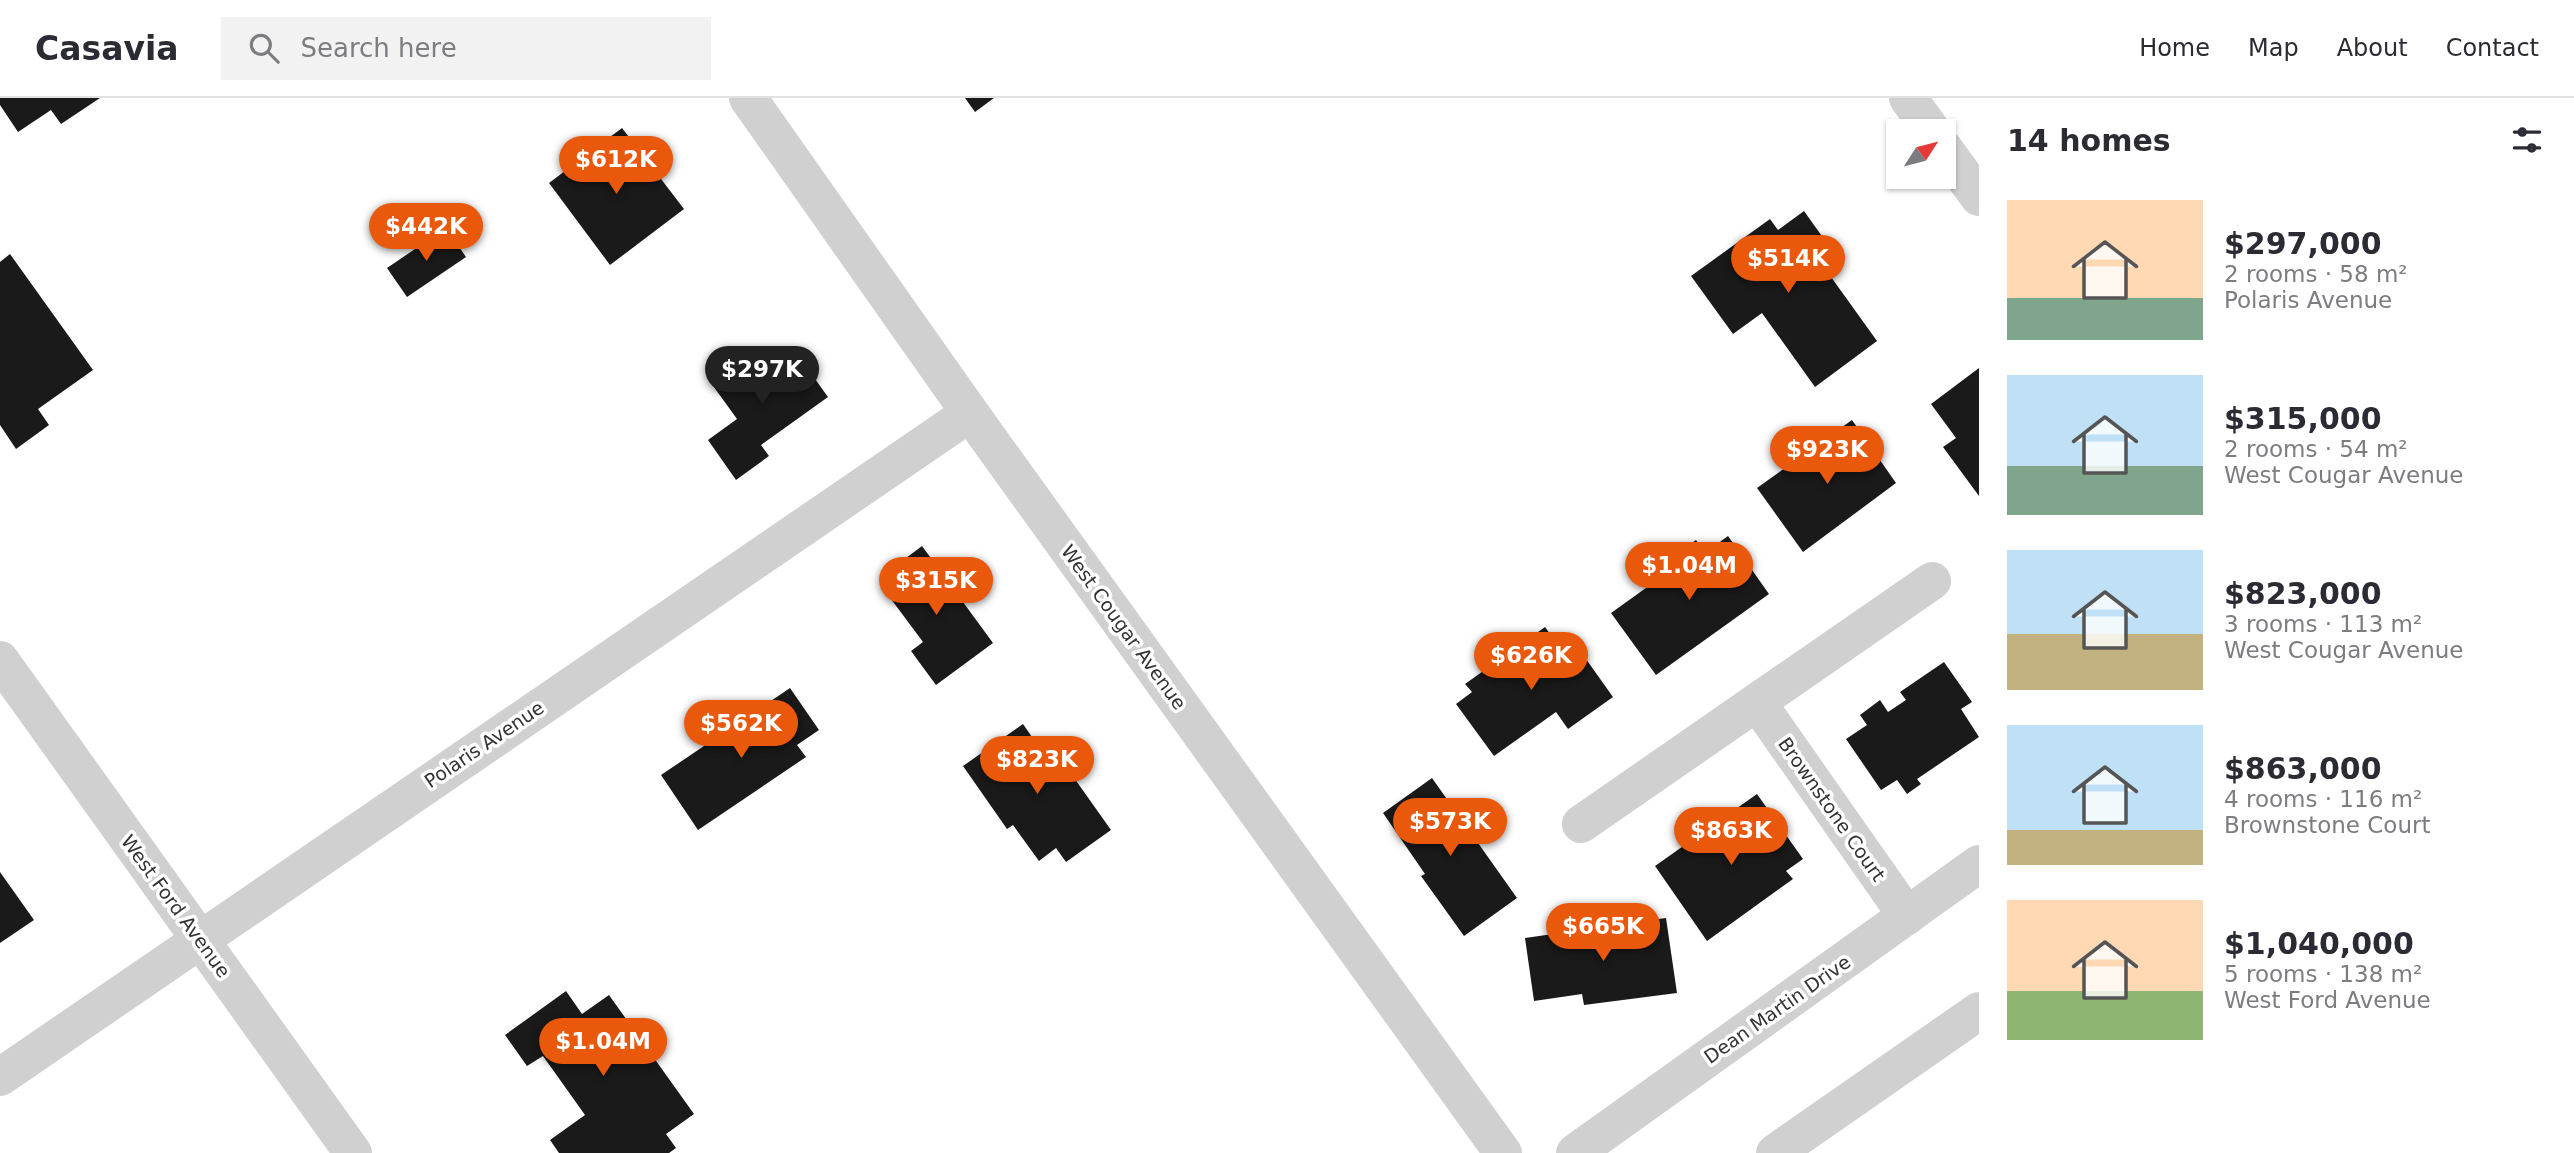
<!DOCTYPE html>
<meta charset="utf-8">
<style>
:root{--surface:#fff;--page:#f2f2f3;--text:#2b2b33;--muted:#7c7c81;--line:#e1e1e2;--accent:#ea580c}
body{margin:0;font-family:"DejaVu Sans",sans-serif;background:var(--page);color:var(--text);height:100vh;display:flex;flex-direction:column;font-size:26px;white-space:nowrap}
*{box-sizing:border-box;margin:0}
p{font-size:23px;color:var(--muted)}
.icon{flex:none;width:38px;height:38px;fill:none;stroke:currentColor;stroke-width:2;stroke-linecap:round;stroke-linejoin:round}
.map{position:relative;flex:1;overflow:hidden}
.panel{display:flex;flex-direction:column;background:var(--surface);width:595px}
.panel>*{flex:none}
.needle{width:46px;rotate:54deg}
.buttons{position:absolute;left:1886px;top:21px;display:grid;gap:14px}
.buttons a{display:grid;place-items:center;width:70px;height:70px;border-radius:0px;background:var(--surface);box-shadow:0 2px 5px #0004;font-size:35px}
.price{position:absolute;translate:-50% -60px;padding:0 16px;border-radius:24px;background:var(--accent);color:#fff;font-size:23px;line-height:46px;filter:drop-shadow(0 2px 4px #0008)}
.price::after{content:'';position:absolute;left:50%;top:42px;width:21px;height:16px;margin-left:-10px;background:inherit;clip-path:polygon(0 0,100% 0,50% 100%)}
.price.selected{background:#222;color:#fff}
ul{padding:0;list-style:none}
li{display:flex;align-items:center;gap:21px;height:175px;padding:0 28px}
li span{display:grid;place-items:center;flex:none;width:196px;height:140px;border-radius:0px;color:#555}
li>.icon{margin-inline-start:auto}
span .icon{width:84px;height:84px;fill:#fffc;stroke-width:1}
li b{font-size:30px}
h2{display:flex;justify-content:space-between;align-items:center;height:84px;padding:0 28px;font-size:30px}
header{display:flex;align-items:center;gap:42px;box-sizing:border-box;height:98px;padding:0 35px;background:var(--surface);border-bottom:2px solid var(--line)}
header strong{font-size:33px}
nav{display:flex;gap:38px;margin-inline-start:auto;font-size:24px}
.search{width:490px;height:63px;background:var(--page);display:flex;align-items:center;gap:18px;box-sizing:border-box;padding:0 24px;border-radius:0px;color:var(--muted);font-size:26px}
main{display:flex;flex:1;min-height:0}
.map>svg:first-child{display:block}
.building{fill:#1a1a1a}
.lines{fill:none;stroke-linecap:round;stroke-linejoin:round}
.minor{stroke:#d0d0d0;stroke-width:38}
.labels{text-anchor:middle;stroke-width:7;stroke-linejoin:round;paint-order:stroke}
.street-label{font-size:19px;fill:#333;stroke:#fff}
</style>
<header>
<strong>Casavia</strong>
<div class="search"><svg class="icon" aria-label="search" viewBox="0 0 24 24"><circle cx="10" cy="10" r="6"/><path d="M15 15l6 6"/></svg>Search here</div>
<nav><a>Home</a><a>Map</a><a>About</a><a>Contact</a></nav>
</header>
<main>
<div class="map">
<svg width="1979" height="1055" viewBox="0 0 1979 1055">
<rect width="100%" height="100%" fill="#fff"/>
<g class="building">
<polygon points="0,0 100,0 61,26 51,12 18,34 0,7"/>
<polygon points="965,0 994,0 975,14"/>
<polygon points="622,30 684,111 610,167 549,85"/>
<polygon points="1804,113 1834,155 1821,165 1877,243 1815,289 1762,215 1733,236 1691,178 1770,121 1778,132"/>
<polygon points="446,130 466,159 407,199 387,170"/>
<polygon points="10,156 93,272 38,311 49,327 16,351 0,327 0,164"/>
<polygon points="792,249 828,299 761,347 769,358 736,382 708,342 737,321 711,285 736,267 739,271 767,252 773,262"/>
<polygon points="1979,270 1979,398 1943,349 1956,340 1931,306"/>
<polygon points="1852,322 1896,385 1803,454 1757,390"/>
<polygon points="1728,438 1769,496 1656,577 1611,515 1664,477 1658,469 1696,442 1705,455"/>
<polygon points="922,448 993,545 936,587 911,553 923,544 891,501 900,493 886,475"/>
<polygon points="1545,529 1569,562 1581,554 1613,599 1568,631 1556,614 1494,658 1456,606 1472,594 1465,586"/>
<polygon points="1944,564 1972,604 1961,611 1979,639 1917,681 1921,686 1907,696 1897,682 1881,692 1846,641 1867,627 1860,617 1880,602 1888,614 1906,602 1900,594"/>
<polygon points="790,590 819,632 797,647 806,659 698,732 661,677"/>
<polygon points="1023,626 1041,652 1050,646 1111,732 1066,764 1056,750 1039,763 1013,727 1007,731 963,668"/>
<polygon points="1432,680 1517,800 1464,838 1421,778 1425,776 1383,715"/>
<polygon points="1757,696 1803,761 1786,773 1793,781 1707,843 1655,768"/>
<polygon points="0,774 34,822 0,845"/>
<polygon points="1666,820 1677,895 1584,907 1582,896 1534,903 1525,840"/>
<polygon points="566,893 582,916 609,897 694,1016 666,1036 676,1050 669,1055 559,1055 550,1042 585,1017 543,958 527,968 505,937"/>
</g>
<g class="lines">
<g class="minor">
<polyline points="748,0 970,315 1503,1055"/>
<polyline points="1908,0 1932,33"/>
<polyline points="1944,51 1979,99"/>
<polyline points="0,562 353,1055"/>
<polyline points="1757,604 1907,818"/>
<polyline points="1581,726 1932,483"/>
<polyline points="0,979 970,315"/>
<polyline points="1575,1055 1979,766"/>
<polyline points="1775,1055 1979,913"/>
</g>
</g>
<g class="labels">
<g class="street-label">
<text transform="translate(1124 529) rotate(54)" y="7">West Cougar Avenue</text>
<text transform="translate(484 646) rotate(-34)" y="7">Polaris Avenue</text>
<text transform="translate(1832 711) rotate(55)" y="7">Brownstone Court</text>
<text transform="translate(176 808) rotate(54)" y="7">West Ford Avenue</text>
<text transform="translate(1777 911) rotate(-35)" y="7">Dean Martin Drive</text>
</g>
</g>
</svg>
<div class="buttons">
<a><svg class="needle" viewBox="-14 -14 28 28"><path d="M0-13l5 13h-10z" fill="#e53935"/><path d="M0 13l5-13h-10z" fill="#7c7c81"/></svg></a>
</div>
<b class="price" style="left:616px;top:98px">$612K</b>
<b class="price" style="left:426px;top:165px">$442K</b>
<b class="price" style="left:1788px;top:197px">$514K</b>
<b class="price selected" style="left:762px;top:308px">$297K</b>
<b class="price" style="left:1827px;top:388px">$923K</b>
<b class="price" style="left:1689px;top:504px">$1.04M</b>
<b class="price" style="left:936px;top:519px">$315K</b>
<b class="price" style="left:1531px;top:594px">$626K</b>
<b class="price" style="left:741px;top:662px">$562K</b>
<b class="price" style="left:1037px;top:698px">$823K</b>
<b class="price" style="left:1450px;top:760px">$573K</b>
<b class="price" style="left:1731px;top:769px">$863K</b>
<b class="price" style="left:1603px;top:865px">$665K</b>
<b class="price" style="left:603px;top:980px">$1.04M</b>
</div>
<section class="panel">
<h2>14 homes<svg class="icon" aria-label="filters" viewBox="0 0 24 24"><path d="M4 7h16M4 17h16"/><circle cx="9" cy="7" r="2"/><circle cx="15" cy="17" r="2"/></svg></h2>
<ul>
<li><span style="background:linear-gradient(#ffd9b3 70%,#7fa58c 0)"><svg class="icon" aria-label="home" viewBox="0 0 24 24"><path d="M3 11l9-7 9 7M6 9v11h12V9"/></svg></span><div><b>$297,000</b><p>2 rooms · 58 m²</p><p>Polaris Avenue</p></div></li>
<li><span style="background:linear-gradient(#bfe0f5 65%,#7fa58c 0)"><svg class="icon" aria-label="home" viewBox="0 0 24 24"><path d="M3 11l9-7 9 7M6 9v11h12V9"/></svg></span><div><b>$315,000</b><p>2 rooms · 54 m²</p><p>West Cougar Avenue</p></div></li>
<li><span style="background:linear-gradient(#bfe0f5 60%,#c2b280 0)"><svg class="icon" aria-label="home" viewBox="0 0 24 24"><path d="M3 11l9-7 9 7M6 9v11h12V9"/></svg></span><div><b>$823,000</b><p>3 rooms · 113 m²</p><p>West Cougar Avenue</p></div></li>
<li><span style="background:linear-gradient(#bfe0f5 75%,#c2b280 0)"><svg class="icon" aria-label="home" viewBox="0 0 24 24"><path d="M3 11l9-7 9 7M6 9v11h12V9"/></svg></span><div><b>$863,000</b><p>4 rooms · 116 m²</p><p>Brownstone Court</p></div></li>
<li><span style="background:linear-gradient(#ffd9b3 65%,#8fb573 0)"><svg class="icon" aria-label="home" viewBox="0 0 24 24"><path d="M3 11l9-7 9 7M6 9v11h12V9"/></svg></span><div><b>$1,040,000</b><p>5 rooms · 138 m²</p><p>West Ford Avenue</p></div></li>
</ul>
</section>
</main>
